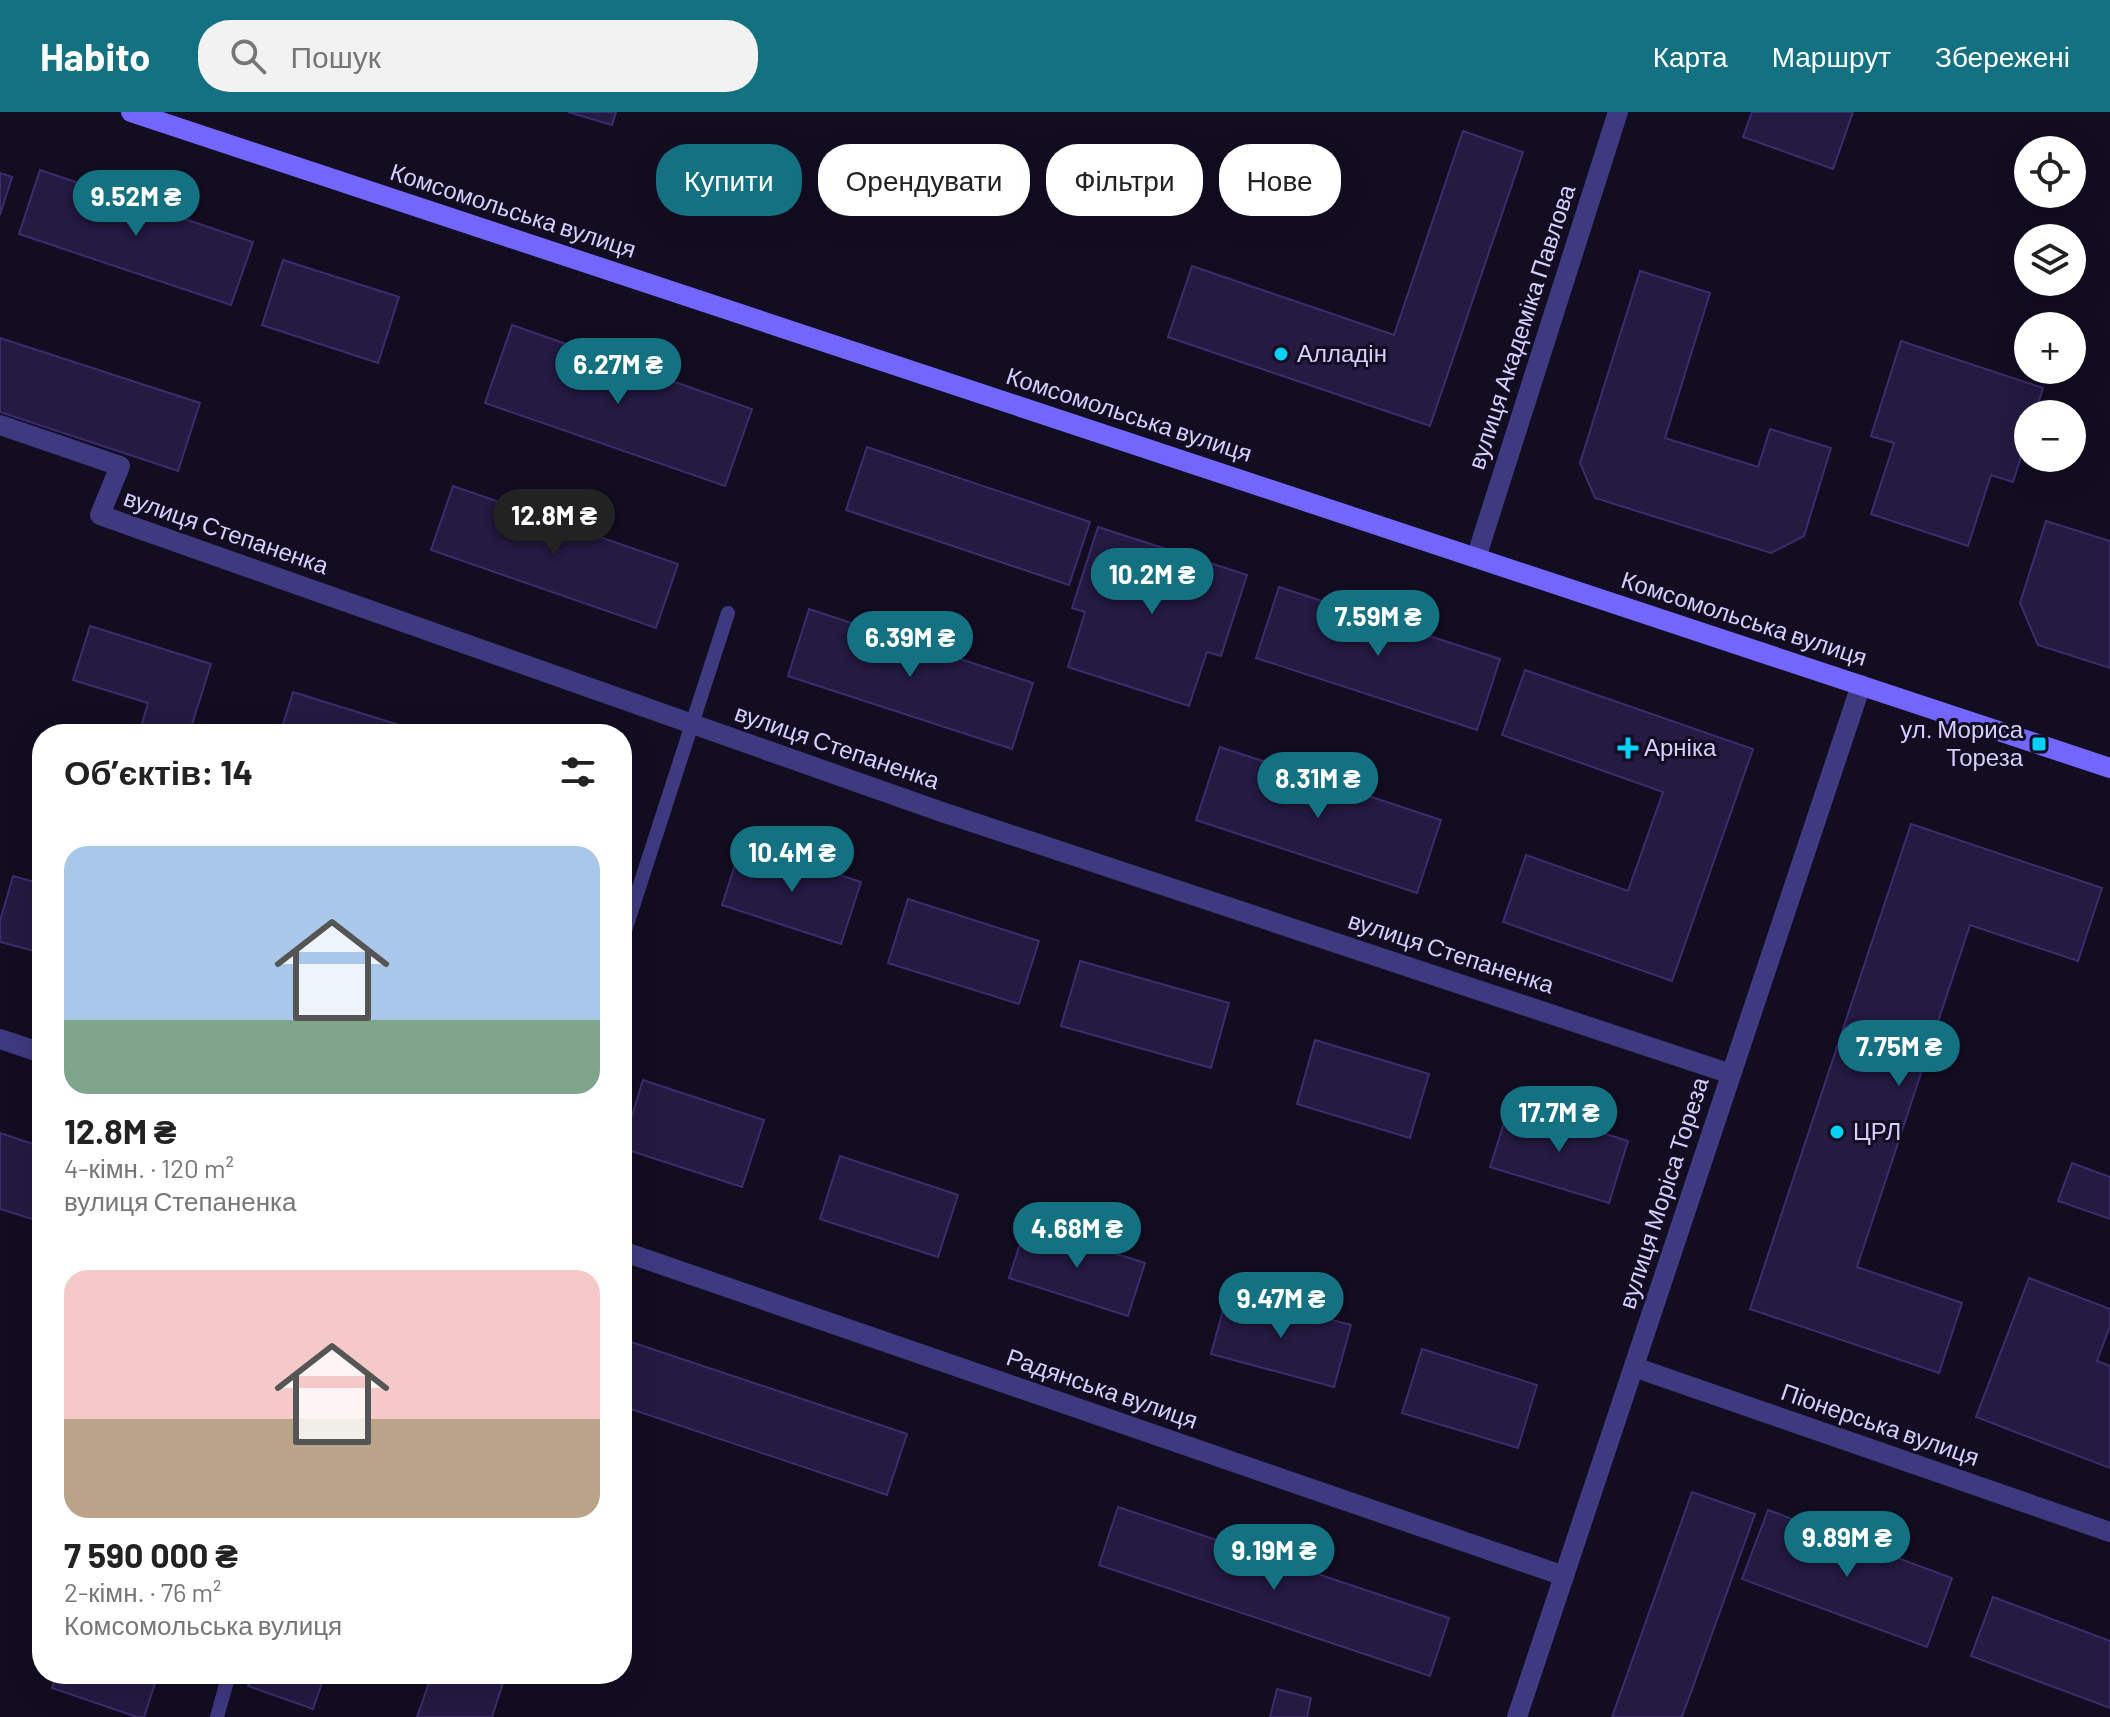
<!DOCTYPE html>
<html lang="uk">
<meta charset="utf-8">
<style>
:root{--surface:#fff;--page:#f2f2f2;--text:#222;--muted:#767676;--accent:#147181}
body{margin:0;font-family:Barlow,sans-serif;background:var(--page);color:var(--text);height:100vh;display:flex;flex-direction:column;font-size:30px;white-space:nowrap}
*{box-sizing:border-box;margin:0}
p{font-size:26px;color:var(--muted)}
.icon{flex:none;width:44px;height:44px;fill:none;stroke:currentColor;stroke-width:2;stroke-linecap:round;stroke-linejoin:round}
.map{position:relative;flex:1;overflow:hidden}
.details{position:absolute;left:32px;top:612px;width:600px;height:960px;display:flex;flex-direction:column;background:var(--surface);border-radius:32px;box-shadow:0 8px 32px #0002}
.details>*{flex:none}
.banner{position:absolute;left:656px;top:32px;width:760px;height:72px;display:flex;gap:16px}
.tools{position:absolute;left:2014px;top:24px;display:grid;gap:16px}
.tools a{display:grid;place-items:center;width:72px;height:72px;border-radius:50%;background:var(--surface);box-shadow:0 8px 32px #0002;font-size:40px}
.price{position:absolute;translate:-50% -68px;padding:0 18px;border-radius:28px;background:var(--accent);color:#fff;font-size:26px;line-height:52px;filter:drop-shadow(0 2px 4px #0008)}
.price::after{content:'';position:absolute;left:50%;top:48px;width:24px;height:18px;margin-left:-12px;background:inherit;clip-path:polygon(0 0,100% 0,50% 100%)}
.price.current{background:#222;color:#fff}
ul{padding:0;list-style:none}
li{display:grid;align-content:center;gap:16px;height:424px;padding:0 32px}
li span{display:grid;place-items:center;height:248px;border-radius:24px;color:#555}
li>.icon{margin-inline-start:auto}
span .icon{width:144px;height:144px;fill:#fffc;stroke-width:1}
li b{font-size:34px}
h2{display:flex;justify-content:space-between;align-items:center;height:96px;padding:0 32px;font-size:34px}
.tag{padding:0 28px;border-radius:32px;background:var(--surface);box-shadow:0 8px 32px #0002;font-size:28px;line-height:72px}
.tag.current{background:var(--accent);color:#fff}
header{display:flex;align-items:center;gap:48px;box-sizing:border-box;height:112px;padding:0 40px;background:var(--accent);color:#fff}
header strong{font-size:38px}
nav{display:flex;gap:44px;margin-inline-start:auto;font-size:28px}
.search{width:560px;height:72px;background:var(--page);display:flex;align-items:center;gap:20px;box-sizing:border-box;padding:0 28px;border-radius:32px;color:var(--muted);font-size:30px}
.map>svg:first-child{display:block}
.building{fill:#241a42;stroke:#3c2c6d;stroke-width:2}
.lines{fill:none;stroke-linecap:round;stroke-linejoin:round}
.lane{stroke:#3f3980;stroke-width:14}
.street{stroke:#3f3980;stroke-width:20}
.secondary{stroke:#7266fd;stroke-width:20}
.poi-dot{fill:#03d1f5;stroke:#120d21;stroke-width:3}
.labels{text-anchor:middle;stroke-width:6;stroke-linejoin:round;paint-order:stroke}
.street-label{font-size:24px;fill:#d6cefe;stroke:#120d21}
.poi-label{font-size:24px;fill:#d6cefe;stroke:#120d21;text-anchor:start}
</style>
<header>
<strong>Habito</strong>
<div class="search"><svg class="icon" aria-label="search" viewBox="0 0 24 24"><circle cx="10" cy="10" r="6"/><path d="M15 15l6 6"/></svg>Пошук</div>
<nav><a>Карта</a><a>Маршрут</a><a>Збережені</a></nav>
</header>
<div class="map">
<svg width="2110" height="1605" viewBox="0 0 2110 1605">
<rect width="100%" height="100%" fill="#120d21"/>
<g class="building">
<polygon points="568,0 616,0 612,13"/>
<polygon points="1752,0 1853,0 1833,57 1743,25"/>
<polygon points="1463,19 1523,40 1430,314 1168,225 1192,154 1394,223"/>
<polygon points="40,58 253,130 231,193 19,122"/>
<polygon points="0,61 12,65 0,103"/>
<polygon points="283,148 399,185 378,251 262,213"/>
<polygon points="1640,159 1710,181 1665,326 1758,355 1770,317 1831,336 1804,424 1771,441 1595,386 1580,351"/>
<polygon points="512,213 752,297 725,374 485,291"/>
<polygon points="0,226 200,291 178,359 0,300"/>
<polygon points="1901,229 2043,276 2035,302 2028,302 2028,323 2013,370 1991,363 1968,434 1871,402 1894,331 1871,324"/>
<polygon points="867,335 1090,410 1069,473 846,398"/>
<polygon points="453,374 678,452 656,516 431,438"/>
<polygon points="2046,409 2110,429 2110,556 2038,533 2020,491"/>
<polygon points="1098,415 1247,463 1221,544 1207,540 1189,594 1068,555 1085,500 1072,496"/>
<polygon points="1279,475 1500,547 1477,618 1256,546"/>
<polygon points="809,497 1033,571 1012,637 788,564"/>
<polygon points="90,514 211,552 189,622 139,622 148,591 73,568"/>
<polygon points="1525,558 1753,637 1672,869 1503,810 1526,743 1628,779 1663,680 1502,623"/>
<polygon points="293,580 412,617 411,622 280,622"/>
<polygon points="1220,635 1441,708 1417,781 1196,708"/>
<polygon points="1911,712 2102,776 2078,849 1970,813 1857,1155 1962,1191 1939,1261 1750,1197"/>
<polygon points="742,731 861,770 841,832 722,793"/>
<polygon points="13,764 42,772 42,841 0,830 0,809"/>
<polygon points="908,787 1039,829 1019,892 888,851"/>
<polygon points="1080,849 1229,891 1211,956 1061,914"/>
<polygon points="1315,928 1429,962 1410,1026 1297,992"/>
<polygon points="643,968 764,1008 742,1075 622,1036"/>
<polygon points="1510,992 1628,1029 1609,1091 1490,1055"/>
<polygon points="0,1021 42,1035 42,1110 0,1097"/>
<polygon points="840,1044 958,1083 938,1145 820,1107"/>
<polygon points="2072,1051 2110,1065 2110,1107 2058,1089"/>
<polygon points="1026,1113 1145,1151 1128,1204 1009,1166"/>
<polygon points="2029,1166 2110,1197 2110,1214 2097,1249 2110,1254 2110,1356 1976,1305"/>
<polygon points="1228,1180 1351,1213 1334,1275 1211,1242"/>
<polygon points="622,1227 907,1322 887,1383 622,1294"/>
<polygon points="1422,1237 1537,1273 1518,1336 1402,1301"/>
<polygon points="1692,1380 1755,1402 1682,1605 1612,1605"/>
<polygon points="1118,1395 1449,1506 1430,1564 1099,1453"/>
<polygon points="1768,1398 1952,1466 1927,1535 1742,1467"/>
<polygon points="1993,1485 2110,1529 2110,1596 1971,1544"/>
<polygon points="57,1562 158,1562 144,1605 137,1605 52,1576"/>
<polygon points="252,1562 325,1562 313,1597 248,1574"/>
<polygon points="432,1562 506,1562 492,1605 417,1605"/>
<polygon points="1277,1577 1311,1586 1307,1605 1270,1605"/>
</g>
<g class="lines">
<g class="lane">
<polyline points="622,828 728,501"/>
<polyline points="217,1605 229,1562"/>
</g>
<g class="street">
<polyline points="0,313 120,354 100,403 939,699 1731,962"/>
<polyline points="1476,446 1618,0"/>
<polyline points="0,927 42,941"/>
<polyline points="622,1139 1564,1464"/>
<polyline points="1634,1255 2110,1420"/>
<polyline points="1517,1605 1861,573"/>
</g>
<polyline class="secondary" points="131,0 2110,656"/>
</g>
<g class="poi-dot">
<circle cx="1281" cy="242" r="8"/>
<rect x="2031" y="624" width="16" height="16" rx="4"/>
<path d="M1624 624h8v8h8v8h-8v8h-8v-8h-8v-8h8z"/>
<circle cx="1837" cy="1020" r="8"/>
</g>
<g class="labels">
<g class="street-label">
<text transform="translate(513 99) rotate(18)" y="8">Комсомольська вулиця</text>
<text transform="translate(1522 215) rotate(-72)" y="8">вулиця Академіка Павлова</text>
<text transform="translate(1129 303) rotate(18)" y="8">Комсомольська вулиця</text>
<text transform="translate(226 420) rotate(19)" y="8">вулиця Степаненка</text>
<text transform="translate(1744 507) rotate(18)" y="8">Комсомольська вулиця</text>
<text transform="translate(837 635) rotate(19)" y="8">вулиця Степаненка</text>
<text transform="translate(1451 841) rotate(18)" y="8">вулиця Степаненка</text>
<text transform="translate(1664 1081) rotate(-72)" y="8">вулиця Моріса Тореза</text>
<text transform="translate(1102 1277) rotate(19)" y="8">Радянська вулиця</text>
<text transform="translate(1880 1313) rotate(19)" y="8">Піонерська вулиця</text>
</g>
<g class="poi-label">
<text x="1297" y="250">Алладін</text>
<text x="2023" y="626" text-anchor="end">ул. Мориса<tspan x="2023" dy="28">Тореза</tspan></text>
<text x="1644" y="644">Арніка</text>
<text x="1853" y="1028">ЦРЛ</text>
</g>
</g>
</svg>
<div class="tools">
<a><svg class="icon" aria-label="locate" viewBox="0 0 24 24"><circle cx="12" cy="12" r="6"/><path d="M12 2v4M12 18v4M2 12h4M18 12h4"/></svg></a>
<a><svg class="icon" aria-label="layers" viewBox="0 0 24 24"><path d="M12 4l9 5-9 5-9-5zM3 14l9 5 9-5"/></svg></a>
<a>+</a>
<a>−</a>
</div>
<b class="price" style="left:136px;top:126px">9.52M ₴</b>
<b class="price" style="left:618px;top:294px">6.27M ₴</b>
<b class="price current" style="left:554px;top:445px">12.8M ₴</b>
<b class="price" style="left:1152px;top:504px">10.2M ₴</b>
<b class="price" style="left:1378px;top:546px">7.59M ₴</b>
<b class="price" style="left:910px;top:567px">6.39M ₴</b>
<b class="price" style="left:1318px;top:708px">8.31M ₴</b>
<b class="price" style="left:792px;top:782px">10.4M ₴</b>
<b class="price" style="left:1899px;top:976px">7.75M ₴</b>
<b class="price" style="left:1559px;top:1042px">17.7M ₴</b>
<b class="price" style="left:1077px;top:1158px">4.68M ₴</b>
<b class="price" style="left:1281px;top:1228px">9.47M ₴</b>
<b class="price" style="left:1847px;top:1467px">9.89M ₴</b>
<b class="price" style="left:1274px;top:1480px">9.19M ₴</b>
<div class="banner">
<a class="tag current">Купити</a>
<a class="tag">Орендувати</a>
<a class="tag">Фільтри</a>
<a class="tag">Нове</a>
</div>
<section class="details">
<h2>Об’єктів: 14<svg class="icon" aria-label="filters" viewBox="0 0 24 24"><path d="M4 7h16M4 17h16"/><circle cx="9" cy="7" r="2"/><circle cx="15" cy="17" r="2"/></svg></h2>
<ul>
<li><span style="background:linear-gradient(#a9c7e8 70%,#7fa58c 0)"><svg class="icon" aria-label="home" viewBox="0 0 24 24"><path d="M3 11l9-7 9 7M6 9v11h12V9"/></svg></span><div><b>12.8M ₴</b><p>4-кімн. · 120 m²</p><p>вулиця Степаненка</p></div></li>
<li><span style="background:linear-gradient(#f6c9c9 60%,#b9a48a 0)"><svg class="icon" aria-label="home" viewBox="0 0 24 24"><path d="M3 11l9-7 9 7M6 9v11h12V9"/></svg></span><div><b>7 590 000 ₴</b><p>2-кімн. · 76 m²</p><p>Комсомольська вулиця</p></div></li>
</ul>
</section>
</div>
